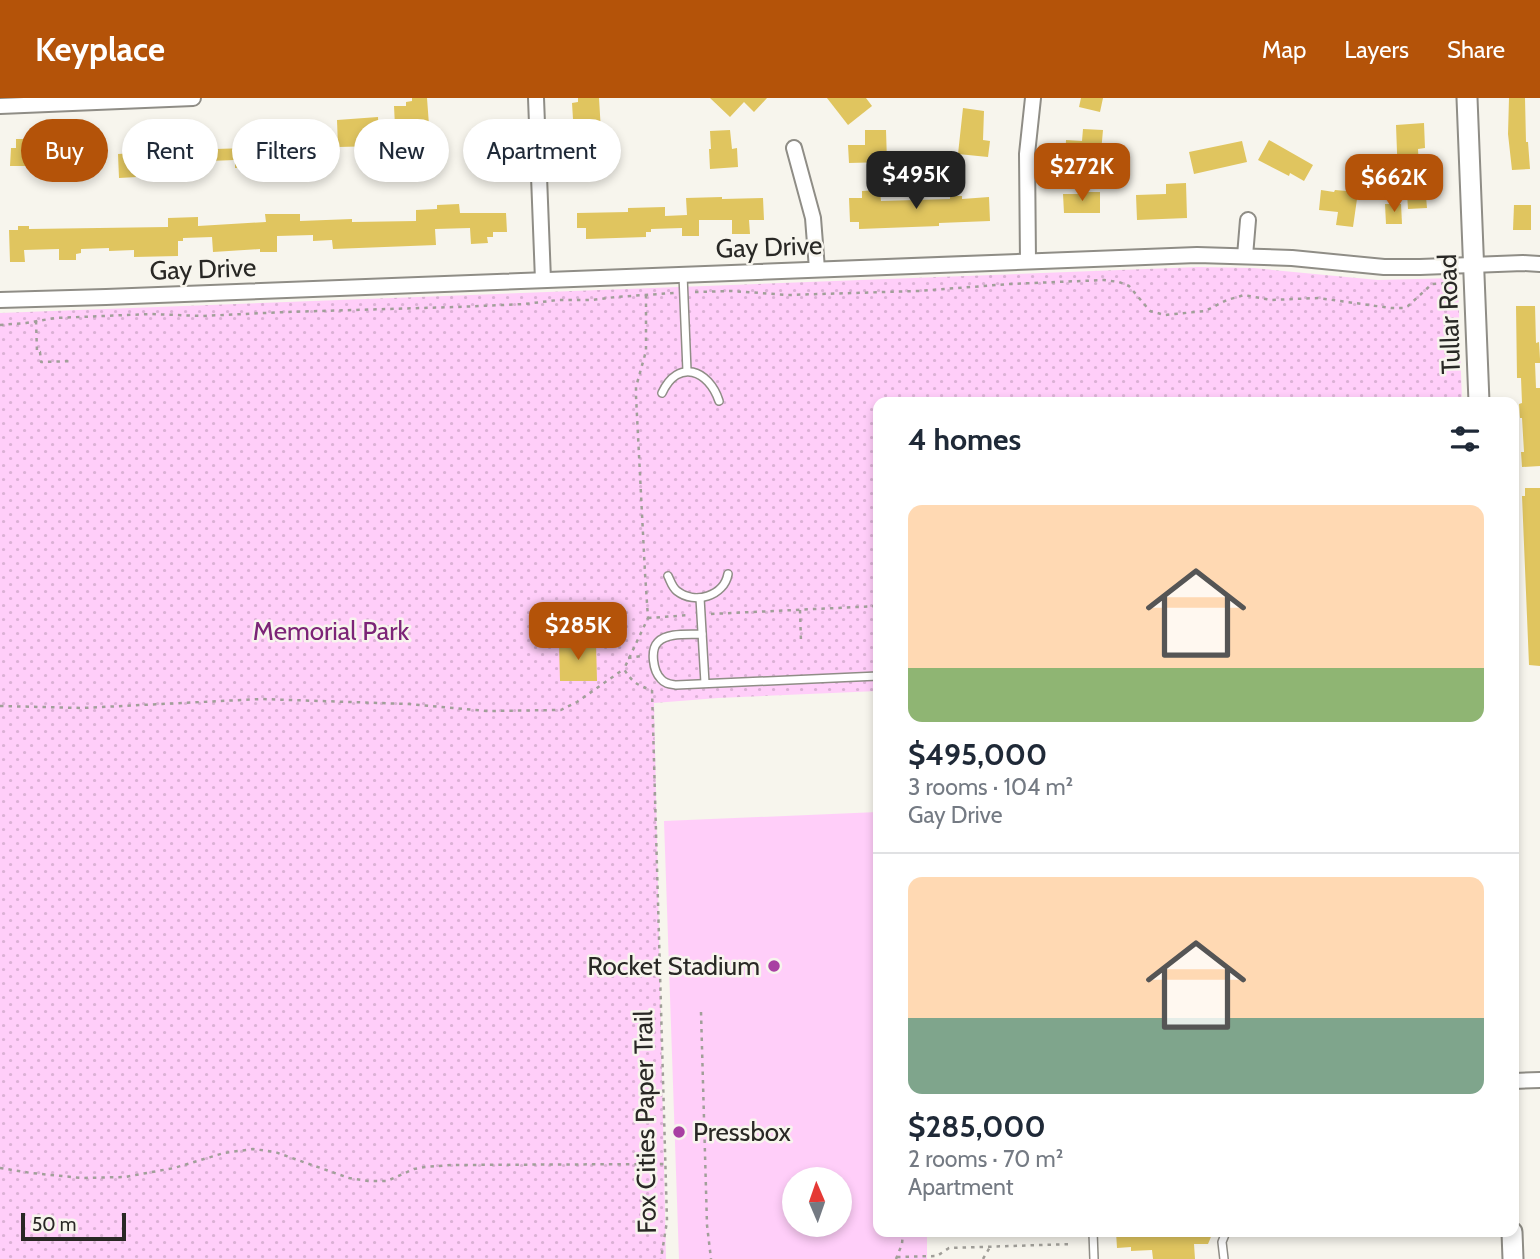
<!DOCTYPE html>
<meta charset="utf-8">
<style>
:root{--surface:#fff;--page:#f6f6f7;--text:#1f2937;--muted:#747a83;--line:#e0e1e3;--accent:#b45309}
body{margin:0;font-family:Cabin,sans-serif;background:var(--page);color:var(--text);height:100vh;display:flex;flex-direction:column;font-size:26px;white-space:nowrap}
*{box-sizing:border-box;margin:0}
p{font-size:23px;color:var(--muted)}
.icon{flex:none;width:38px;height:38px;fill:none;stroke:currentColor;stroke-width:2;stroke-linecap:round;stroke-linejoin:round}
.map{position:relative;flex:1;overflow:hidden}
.sheet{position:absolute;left:873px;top:299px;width:646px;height:840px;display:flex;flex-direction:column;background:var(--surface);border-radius:14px;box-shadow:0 4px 10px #0003}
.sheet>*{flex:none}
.top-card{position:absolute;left:21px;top:21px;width:665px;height:63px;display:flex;gap:14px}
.needle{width:46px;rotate:358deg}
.tools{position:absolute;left:782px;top:1069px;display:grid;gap:14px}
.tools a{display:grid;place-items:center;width:70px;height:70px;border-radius:50%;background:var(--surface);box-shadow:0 4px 10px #0003;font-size:35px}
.scale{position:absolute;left:21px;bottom:18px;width:105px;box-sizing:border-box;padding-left:7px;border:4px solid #292825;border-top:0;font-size:19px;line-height:24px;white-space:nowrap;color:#292825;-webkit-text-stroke:5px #f7f5ed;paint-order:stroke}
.price{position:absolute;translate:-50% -60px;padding:0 16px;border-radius:14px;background:var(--accent);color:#fff;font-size:23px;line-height:46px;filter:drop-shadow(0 2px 4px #0008)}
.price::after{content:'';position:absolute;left:50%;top:42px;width:21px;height:16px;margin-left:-10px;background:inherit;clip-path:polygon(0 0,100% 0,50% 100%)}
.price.on{background:#222;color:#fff}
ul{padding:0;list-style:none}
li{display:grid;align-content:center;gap:14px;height:371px;padding:0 35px}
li+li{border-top:2px solid var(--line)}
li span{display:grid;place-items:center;height:217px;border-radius:14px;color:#555}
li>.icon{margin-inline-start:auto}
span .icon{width:126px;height:126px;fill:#fffc;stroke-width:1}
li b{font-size:30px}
h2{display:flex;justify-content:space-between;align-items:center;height:84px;padding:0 35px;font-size:30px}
.chip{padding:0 24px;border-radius:32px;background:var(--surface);box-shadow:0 4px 10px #0003;font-size:24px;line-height:63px}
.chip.on{background:var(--accent);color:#fff}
header{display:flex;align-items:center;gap:42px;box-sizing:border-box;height:98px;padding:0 35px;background:var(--accent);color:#fff}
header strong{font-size:33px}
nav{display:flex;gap:38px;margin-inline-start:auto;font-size:24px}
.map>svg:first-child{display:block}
.green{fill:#ffcef9;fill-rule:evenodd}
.park{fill:url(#park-dots)}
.building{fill:#e0c55f}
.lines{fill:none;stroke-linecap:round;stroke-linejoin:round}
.service-casing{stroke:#8f8d86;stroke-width:10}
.minor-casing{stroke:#8f8d86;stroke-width:18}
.secondary-casing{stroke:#8f8d86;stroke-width:23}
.path{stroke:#a19f99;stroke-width:2.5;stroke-dasharray:3.5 5;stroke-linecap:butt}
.service{stroke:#fff;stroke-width:7}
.minor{stroke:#fff;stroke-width:14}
.secondary{stroke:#fff;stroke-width:19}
.poi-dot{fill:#a83fa2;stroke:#f7f5ed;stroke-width:2.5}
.labels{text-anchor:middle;stroke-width:5;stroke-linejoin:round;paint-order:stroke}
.street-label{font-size:26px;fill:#292825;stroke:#f7f5ed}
.park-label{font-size:26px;fill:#7c2477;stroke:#f7f5ed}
.poi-label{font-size:26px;fill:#292825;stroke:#f7f5ed;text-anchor:end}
</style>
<header>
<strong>Keyplace</strong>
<nav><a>Map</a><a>Layers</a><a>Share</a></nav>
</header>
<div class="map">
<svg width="1540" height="1161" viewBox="0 0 1540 1161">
<defs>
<pattern id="park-dots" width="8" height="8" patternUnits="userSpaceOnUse" patternTransform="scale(1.75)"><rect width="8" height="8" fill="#ffcef9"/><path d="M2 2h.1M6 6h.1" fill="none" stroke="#dbb1d5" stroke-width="1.8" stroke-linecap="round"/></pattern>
</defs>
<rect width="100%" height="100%" fill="#f7f5ed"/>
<path class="green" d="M 878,714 L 878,1134 L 927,1134 L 927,1161 L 679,1161 L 664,723 ZM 794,1082 L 840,1082 L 840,1127 L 794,1127 Z"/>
<polygon class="park" points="1198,169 1253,170 1378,182 1454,180 1458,187 1462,304 878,304 878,593 718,600 654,605 666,1161 0,1161 0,215"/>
<g class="building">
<polygon points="412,0 427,0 429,27 395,28 394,8 406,8 406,4 412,3"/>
<polygon points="578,0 599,0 601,33 610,32 610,69 574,71 574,55 584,54 583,21 573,21 572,5 578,4"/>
<polygon points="710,0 767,0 754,14 744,4 730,19"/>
<polygon points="827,0 866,0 872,8 848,27"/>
<polygon points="1081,0 1103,0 1100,14 1079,9"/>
<polygon points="1509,0 1525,0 1526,44 1528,44 1530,71 1512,72 1508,36"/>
<polygon points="963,10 984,13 983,42 990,43 988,59 958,56"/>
<polygon points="378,19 379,48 338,49 337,22"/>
<polygon points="1424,25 1425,50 1418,51 1420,88 1425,87 1427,110 1408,111 1406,80 1398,81 1396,27"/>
<polygon points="478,27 503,27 502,63 495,63 495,77 478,77"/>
<polygon points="300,30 301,39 323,39 323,65 266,66 266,68 235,70 235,62 158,65 158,74 137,75 137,79 119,80 118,56 134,55 134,51 146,50 145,36 189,34 190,42 215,41 215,51 248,50 248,47 254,47 254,32"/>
<polygon points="1083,31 1103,32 1100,65 1065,63 1066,42 1082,43"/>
<polygon points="730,32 732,51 737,50 738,69 710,71 709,51 711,51 710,33"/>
<polygon points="865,32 886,32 887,64 849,65 848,47 865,47"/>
<polygon points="104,38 104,62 74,62 74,57 45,57 45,68 10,68 11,50 16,50 16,41 59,41 59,39"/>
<polygon points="1269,42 1313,67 1304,83 1290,75 1289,78 1258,62"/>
<polygon points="1242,43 1247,64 1194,76 1189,54"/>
<polygon points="1186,85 1187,120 1137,122 1136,97 1166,96 1166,86"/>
<polygon points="880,92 881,103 950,101 950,98 962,98 962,101 989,99 990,123 939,125 939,128 912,129 859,131 859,124 850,124 849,100 862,100 862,93"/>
<polygon points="1321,92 1334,94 1335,92 1358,94 1353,129 1336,127 1338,114 1319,112"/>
<polygon points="1079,94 1100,94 1100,115 1064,115 1063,96 1079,96"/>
<polygon points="722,99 722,101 763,100 764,122 749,122 750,136 732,136 732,122 699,122 699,138 682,138 682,130 651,131 651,134 646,134 646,139 586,141 586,130 577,130 577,115 628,114 628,110 665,109 665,118 687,117 686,100"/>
<polygon points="459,106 460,115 506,115 507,134 493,134 493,139 487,139 488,145 471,146 470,130 435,131 436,147 333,151 332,142 313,143 313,137 277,138 277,154 260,154 260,151 213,154 212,139 183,140 183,143 178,143 178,158 134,159 134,152 109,153 109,150 81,151 81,155 76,156 76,162 59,162 59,151 24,152 25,164 10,164 9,132 18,132 18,128 29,128 29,131 168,129 168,120 198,119 198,128 266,124 265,116 300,116 300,123 352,121 352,124 416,123 416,112 437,111 437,107"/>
<polygon points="1385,106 1401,106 1402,126 1386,126"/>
<polygon points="1514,107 1531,107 1531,132 1513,132"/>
<polygon points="1516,208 1535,208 1536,245 1539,244 1540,261 1540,265 1535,265 1536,290 1540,290 1540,368 1522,369 1521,354 1524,354 1522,320 1520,320 1519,306 1522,305 1521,280 1517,280"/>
<polygon points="1525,390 1540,390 1540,568 1529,567 1522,398 1525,398"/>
<polygon points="596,545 597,583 560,583 559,546"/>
<polygon points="1116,1134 1213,1134 1208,1146 1194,1146 1195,1161 1153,1161 1152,1152 1131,1153 1131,1149 1117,1150"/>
</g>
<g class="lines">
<defs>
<g id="service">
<polyline points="683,177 687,273"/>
<path d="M 662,295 C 678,260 709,272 719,303"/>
<path d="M 668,478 C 671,484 672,489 677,493 C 695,507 724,498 728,476"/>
<polyline points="700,500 705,585"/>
<path d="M 702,536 C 689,537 668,534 658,544 C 650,552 653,573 661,581 C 665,586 670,586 676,587 L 878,578"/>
<polyline points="1093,1134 1094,1161"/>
<polyline points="1224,1161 1222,1144 1226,1134"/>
</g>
<g id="minor">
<polyline points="536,0 543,182"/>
<polyline points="0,8 193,0"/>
<polyline points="794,50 813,120 817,171"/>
<polyline points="1245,158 1248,122"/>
<polyline points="1028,163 1027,56 1033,0"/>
<polyline points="0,202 106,199 1197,157 1292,160 1384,169 1420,169 1523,165 1540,166"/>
<polyline points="1514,983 1540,982"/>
</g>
<g id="secondary">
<polyline points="1467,0 1479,304"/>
<polyline points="1512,1134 1513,1161"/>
</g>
</defs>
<use href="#service" class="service-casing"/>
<use href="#minor" class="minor-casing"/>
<use href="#secondary" class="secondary-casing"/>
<g class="path">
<polyline points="695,194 732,193 788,197 918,193 1010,186 1104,182 1119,184 1129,188 1150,213 1165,217 1205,213 1227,202 1244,197 1271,202 1318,200 1391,210 1403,210 1408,208 1432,186 1449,185"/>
<path d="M 646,197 L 646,253 L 636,289 L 636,298 L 645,475 L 648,520 L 624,571 C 631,583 638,588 652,592"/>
<polyline points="36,223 37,254 40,254 41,264 73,263"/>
<polyline points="0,227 26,225 55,220 151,216 202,218 286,214 456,209 525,206 558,202 591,202 616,199 674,195"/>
<polyline points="800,512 801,544"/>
<polyline points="711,516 878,508"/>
<polyline points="648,520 690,517"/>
<polyline points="628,560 642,558"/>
<polyline points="652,592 667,1123 661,1161"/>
<polyline points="0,608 82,610 261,601 409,606 487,613 561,612 577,604 624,571"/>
<polyline points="701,914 707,1127 711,1161"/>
<polyline points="0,1070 31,1075 82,1080 125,1079 174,1070 224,1055 253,1051 275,1054 349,1080 368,1083 387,1083 414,1071 425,1069 451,1067 665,1066"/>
<polyline points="897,1159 937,1158 949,1150 1073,1146"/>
<polyline points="896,1161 902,1146 903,1134"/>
<polyline points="983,1161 990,1149"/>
</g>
<use href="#service" class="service"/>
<use href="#minor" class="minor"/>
<use href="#secondary" class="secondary"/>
</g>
<g class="poi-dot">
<circle cx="774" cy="868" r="7"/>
<circle cx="679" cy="1034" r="7"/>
</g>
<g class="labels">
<g class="street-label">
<text transform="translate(769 149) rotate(-2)" y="9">Gay Drive</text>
<text transform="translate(203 171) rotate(-2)" y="9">Gay Drive</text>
<text transform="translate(1449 216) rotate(-92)" y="9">Tullar Road</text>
<text transform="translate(645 1024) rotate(-91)" y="9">Fox Cities Paper Trail</text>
</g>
<g class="park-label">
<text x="331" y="542">Memorial Park</text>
</g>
<g class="poi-label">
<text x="760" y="877">Rocket Stadium</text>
<text x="693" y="1043" text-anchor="start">Pressbox</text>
</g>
</g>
</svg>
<div class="tools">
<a><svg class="needle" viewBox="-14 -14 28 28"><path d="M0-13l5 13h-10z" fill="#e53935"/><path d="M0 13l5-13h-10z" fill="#747a83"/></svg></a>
</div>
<div class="scale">50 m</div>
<b class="price" style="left:1082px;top:105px">$272K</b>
<b class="price on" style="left:916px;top:113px">$495K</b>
<b class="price" style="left:1394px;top:116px">$662K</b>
<b class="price" style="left:578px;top:564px">$285K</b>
<div class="top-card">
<a class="chip on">Buy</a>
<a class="chip">Rent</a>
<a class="chip">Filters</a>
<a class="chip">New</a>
<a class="chip">Apartment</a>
</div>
<section class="sheet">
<h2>4 homes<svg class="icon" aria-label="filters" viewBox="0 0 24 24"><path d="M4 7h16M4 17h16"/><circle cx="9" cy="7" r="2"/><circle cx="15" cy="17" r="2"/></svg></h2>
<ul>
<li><span style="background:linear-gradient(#ffd9b3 75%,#8fb573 0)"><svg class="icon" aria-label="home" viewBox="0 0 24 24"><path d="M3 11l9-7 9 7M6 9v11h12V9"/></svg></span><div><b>$495,000</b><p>3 rooms · 104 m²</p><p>Gay Drive</p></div></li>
<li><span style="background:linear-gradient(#ffd9b3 65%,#7fa58c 0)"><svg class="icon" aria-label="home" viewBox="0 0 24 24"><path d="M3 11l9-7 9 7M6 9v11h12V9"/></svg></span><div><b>$285,000</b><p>2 rooms · 70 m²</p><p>Apartment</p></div></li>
</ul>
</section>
</div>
